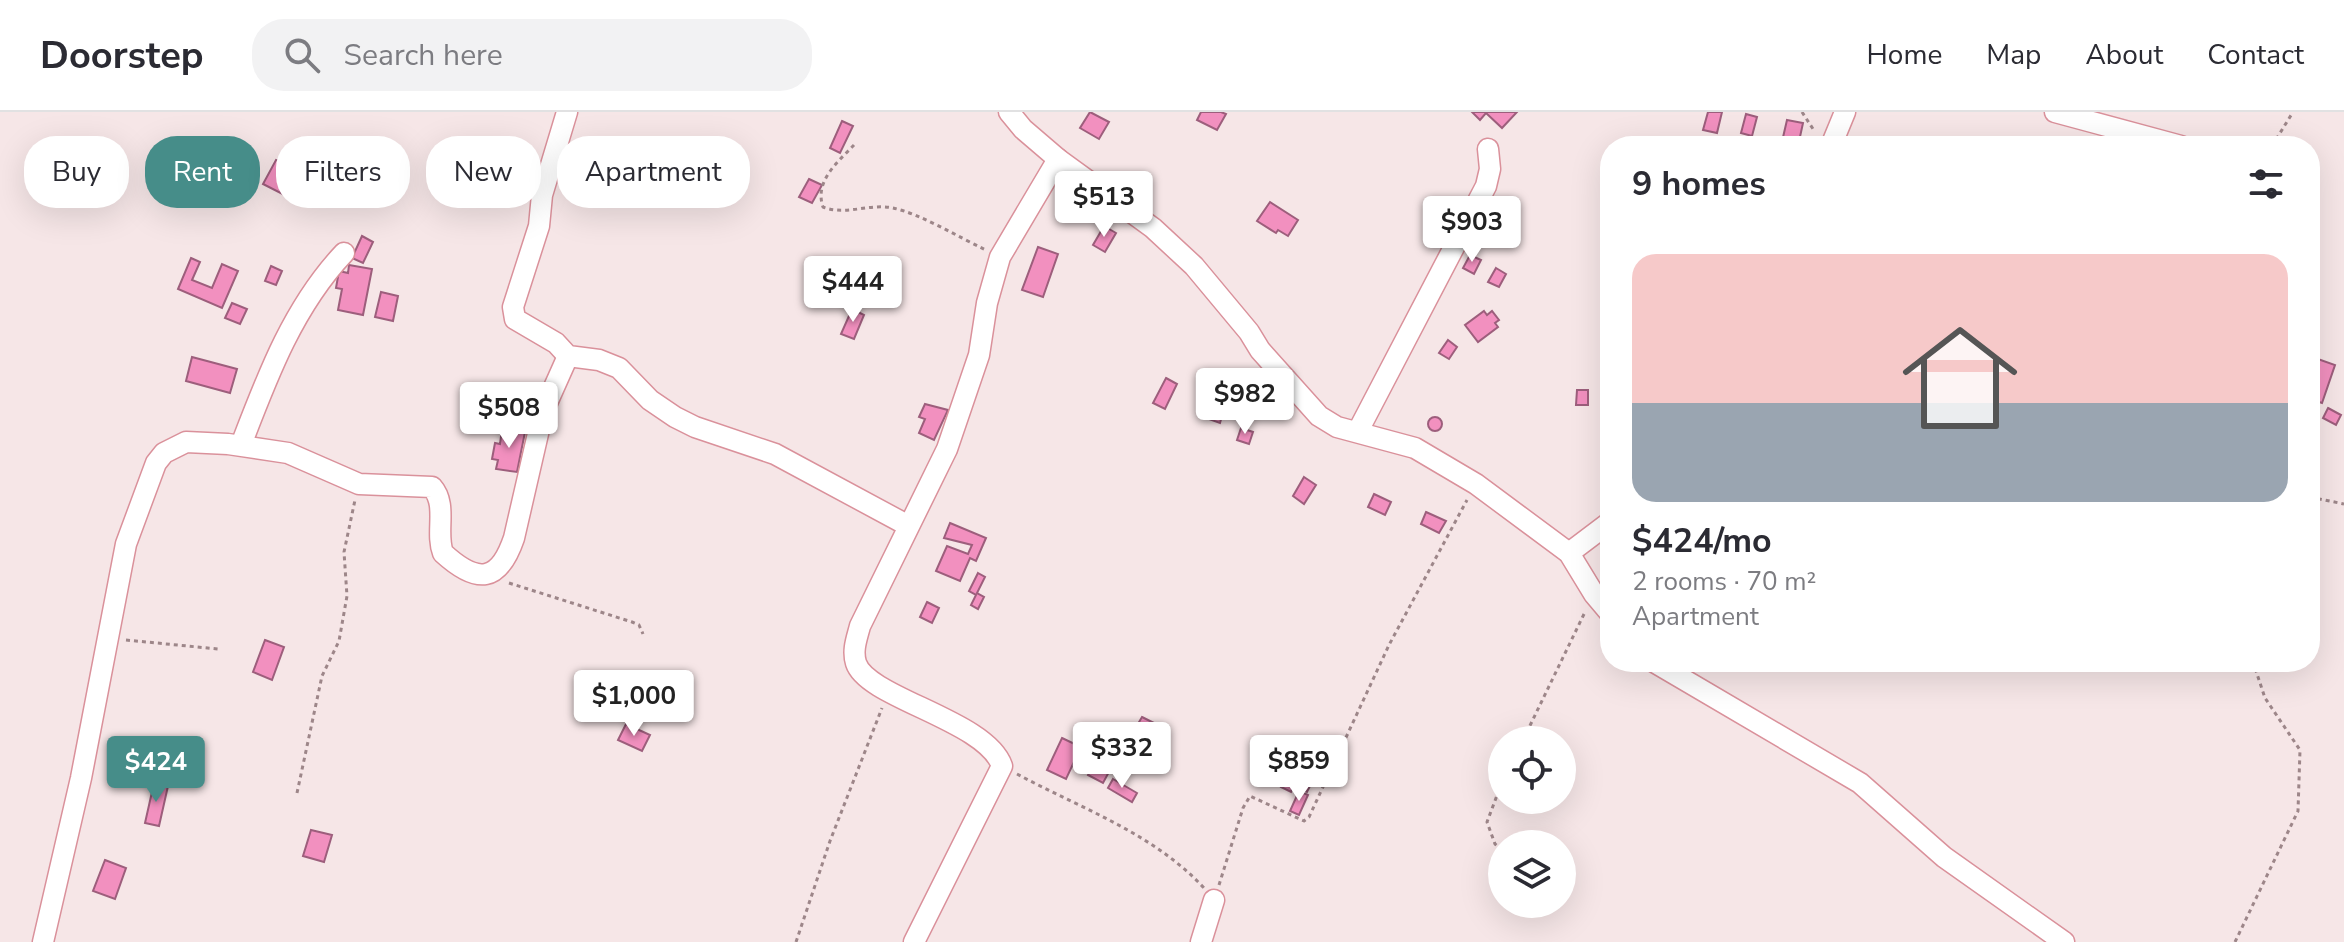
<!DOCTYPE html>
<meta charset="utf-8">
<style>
:root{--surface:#fff;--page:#f2f2f3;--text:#2b2b33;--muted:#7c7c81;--line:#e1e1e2;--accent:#468d89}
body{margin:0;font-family:"Nunito Sans",sans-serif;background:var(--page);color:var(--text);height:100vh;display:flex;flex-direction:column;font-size:30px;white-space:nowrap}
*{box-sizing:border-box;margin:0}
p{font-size:26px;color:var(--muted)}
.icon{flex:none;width:44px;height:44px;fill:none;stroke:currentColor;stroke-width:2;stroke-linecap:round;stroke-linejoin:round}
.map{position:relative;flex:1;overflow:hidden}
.sheet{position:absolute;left:1600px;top:24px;width:720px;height:536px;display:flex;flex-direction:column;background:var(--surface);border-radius:32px;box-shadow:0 8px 32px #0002}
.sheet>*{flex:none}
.top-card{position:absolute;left:24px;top:24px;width:760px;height:72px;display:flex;gap:16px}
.buttons{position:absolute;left:1488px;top:614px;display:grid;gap:16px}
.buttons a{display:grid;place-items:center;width:88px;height:88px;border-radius:50%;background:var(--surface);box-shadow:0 8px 32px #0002;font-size:40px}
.price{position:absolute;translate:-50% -68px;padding:0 18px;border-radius:8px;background:#fff;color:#222;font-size:26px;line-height:52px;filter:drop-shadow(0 2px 4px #0008)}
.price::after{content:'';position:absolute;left:50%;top:48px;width:24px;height:18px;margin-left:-12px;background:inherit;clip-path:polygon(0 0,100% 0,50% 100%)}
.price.selected{background:var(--accent);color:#fff}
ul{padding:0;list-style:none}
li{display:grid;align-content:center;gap:16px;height:424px;padding:0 32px}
li span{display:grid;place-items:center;height:248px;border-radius:24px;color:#555}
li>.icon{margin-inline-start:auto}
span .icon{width:144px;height:144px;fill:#fffc;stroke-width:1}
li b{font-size:34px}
h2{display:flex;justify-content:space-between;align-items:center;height:96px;padding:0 32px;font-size:34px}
.pill{padding:0 28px;border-radius:32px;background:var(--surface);box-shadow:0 8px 32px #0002;font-size:28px;line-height:72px}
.pill.selected{background:var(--accent);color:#fff}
header{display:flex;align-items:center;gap:48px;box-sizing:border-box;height:112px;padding:0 40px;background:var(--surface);border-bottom:2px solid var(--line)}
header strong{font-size:38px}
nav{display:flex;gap:44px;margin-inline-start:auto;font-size:28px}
.search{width:560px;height:72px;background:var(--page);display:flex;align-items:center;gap:20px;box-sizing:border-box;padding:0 28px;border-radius:32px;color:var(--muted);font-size:30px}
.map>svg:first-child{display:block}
.building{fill:#f290bf;stroke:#9d5e7c;stroke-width:2}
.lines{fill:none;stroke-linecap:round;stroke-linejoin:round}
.minor-casing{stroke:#da919b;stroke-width:23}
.path{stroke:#9d8689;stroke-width:3;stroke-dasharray:4 4;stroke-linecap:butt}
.minor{stroke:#fff;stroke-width:20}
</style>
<header>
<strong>Doorstep</strong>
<div class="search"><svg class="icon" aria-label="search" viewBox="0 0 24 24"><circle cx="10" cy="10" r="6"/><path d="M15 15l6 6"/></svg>Search here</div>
<nav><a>Home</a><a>Map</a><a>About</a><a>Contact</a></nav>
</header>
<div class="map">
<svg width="2344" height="830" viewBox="0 0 2344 830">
<rect width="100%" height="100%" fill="#f6e6e7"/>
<g class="building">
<polygon points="1090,0 1109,10 1099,27 1080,16"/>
<polygon points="1201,0 1221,0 1226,2 1217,18 1197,8"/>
<polygon points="1472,0 1517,0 1502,16 1486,1 1480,8"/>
<polygon points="1708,0 1722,0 1717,21 1703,18"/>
<polygon points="1746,2 1757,5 1752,24 1741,21"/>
<polygon points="1787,8 1803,11 1798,34 1781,34"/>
<polygon points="842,9 853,14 840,41 830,36"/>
<polygon points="276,48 312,66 300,91 263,72"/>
<polygon points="809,67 822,73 812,91 799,85"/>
<polygon points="1270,90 1298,108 1288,124 1278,118 1276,121 1257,109"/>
<polygon points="1104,114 1116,121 1105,140 1093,133"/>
<polygon points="362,124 373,130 363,151 352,146"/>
<polygon points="1038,135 1058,142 1043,185 1022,178"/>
<polygon points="1470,143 1481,148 1474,162 1463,156"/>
<polygon points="191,146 200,150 192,168 212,176 222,152 238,159 222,196 178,177"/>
<polygon points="349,153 372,157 363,203 338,198 342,177 336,176 339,159 348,161"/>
<polygon points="271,154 282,159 276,173 265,169"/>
<polygon points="1496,156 1506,162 1499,175 1488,170"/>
<polygon points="381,180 398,184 393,209 375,205"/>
<polygon points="232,191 247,197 240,212 225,206"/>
<polygon points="852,197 864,203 854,227 841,222"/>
<polygon points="1484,199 1487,203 1492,199 1499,208 1495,211 1498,215 1478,230 1465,213"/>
<polygon points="1448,228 1457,235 1449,247 1439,241"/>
<polygon points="192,245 237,257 230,281 186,269"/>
<polygon points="2315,246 2335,253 2322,291 2310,287 2310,261"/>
<polygon points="1166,266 1177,272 1165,297 1153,291"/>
<polygon points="1212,277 1228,282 1220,311 1203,305"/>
<polygon points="1577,278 1588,278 1588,293 1576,293"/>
<polygon points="925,292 948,298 934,328 919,321 925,307 919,305"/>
<polygon points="2328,296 2341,303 2336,313 2323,306"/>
<circle cx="1435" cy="312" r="7"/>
<polygon points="1241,316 1253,320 1249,332 1237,328"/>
<polygon points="502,317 525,320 517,360 496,357 498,348 492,347 495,331 500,332"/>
<polygon points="1304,365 1316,373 1304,392 1293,384"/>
<polygon points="1374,382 1391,390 1385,403 1368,395"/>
<polygon points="1426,400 1446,409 1439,421 1421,412"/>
<polygon points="950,411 986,426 976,449 970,446 960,469 936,459 947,434 968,442 972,433 944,426"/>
<polygon points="978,461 985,465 977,481 984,485 978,497 971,493 976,483 969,479"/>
<polygon points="927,490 939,496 932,511 920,505"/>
<polygon points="265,528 284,535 272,568 253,560"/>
<polygon points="1142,605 1154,611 1142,634 1129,627"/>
<polygon points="626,612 650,623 642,639 618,628"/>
<polygon points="1062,626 1081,635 1066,667 1047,658"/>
<polygon points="1102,637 1117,645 1103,671 1088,663"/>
<polygon points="1288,662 1310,674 1307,680 1294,673 1291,680 1281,675"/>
<polygon points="1113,667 1137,681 1132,690 1108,676"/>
<polygon points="154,671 168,674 159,714 145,711"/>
<polygon points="1299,679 1308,683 1299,703 1290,699"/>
<polygon points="311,718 332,723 324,750 303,744"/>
<polygon points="105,748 126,756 115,787 93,779"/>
</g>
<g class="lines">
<defs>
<g id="minor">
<polyline points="567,0 542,83 539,114 513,195 515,207 556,231 568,244 599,248 619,256 650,288 675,305 695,315 775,342 907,413"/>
<polyline points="1009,0 1023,17 1058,47 1153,116 1194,154 1249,220 1260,238 1319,304 1337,315 1415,336 1476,372 1569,441 1594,482 1610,501"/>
<polyline points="2055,0 2181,34"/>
<polyline points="1831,34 1845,0"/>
<polyline points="1358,319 1486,74 1490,57 1488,37"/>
<path d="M 241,333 C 267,265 293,195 344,141"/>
<polyline points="1569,441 1610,410"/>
<polyline points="1654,550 1860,671 1944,745 2064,830"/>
<path d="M 43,830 L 81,666 L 126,432 L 156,351 L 164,341 L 186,330 L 228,332 L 288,341 L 359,372 L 432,375 C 448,393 435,420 443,441 C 478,473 499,470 514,426 L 543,300 L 568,244"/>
<path d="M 914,830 L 1002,654 C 986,608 867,586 856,551 C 852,538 857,526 860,514 L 947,337 L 979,243 L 987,191 L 1000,145 L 1058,47"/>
<polyline points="1201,830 1214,788"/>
</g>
</defs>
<use href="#minor" class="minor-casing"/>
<g class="path">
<polyline points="1802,0 1815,20"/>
<path d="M 854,33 C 838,50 814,69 823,95 C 846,104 870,91 893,96 C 921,102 958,125 986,138"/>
<polyline points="2272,34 2293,0"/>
<polyline points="2310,385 2344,392"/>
<polyline points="509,471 632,510 639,513 643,522"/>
<polyline points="126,528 218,537"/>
<polyline points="1523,628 1585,500"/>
<path d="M 1017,662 C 1082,697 1153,721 1204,776"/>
<polyline points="1502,670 1487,710 1495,732 1502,738"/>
<polyline points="297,681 322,564 339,529 347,484 344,440 355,388"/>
<polyline points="1219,773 1243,696 1250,684 1304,709 1309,705 1389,533 1467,388"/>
<polyline points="796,830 830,729 882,596"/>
<polyline points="2235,830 2298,699 2300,638 2265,586 2253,550"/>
</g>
<use href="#minor" class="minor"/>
</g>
</svg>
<div class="buttons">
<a><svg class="icon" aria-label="locate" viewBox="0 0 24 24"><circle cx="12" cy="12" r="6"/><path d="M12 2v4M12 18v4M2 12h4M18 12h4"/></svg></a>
<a><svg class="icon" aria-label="layers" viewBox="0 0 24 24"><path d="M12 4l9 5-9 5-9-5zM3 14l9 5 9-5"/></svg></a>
</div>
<b class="price" style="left:1104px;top:127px">$513</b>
<b class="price" style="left:1472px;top:152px">$903</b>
<b class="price" style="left:853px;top:212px">$444</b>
<b class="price" style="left:1245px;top:324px">$982</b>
<b class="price" style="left:509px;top:338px">$508</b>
<b class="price" style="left:634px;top:626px">$1,000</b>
<b class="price" style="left:1122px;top:678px">$332</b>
<b class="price" style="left:1299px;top:691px">$859</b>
<b class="price selected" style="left:156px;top:692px">$424</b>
<div class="top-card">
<a class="pill">Buy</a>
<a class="pill selected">Rent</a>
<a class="pill">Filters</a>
<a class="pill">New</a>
<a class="pill">Apartment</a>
</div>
<section class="sheet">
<h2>9 homes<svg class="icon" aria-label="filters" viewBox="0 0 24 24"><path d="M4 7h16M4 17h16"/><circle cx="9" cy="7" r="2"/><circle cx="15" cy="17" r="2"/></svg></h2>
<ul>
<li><span style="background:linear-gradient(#f6c9c9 60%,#9aa5b1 0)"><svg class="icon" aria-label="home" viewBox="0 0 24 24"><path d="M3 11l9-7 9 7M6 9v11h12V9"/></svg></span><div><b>$424/mo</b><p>2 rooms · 70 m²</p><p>Apartment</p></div></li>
</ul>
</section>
</div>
